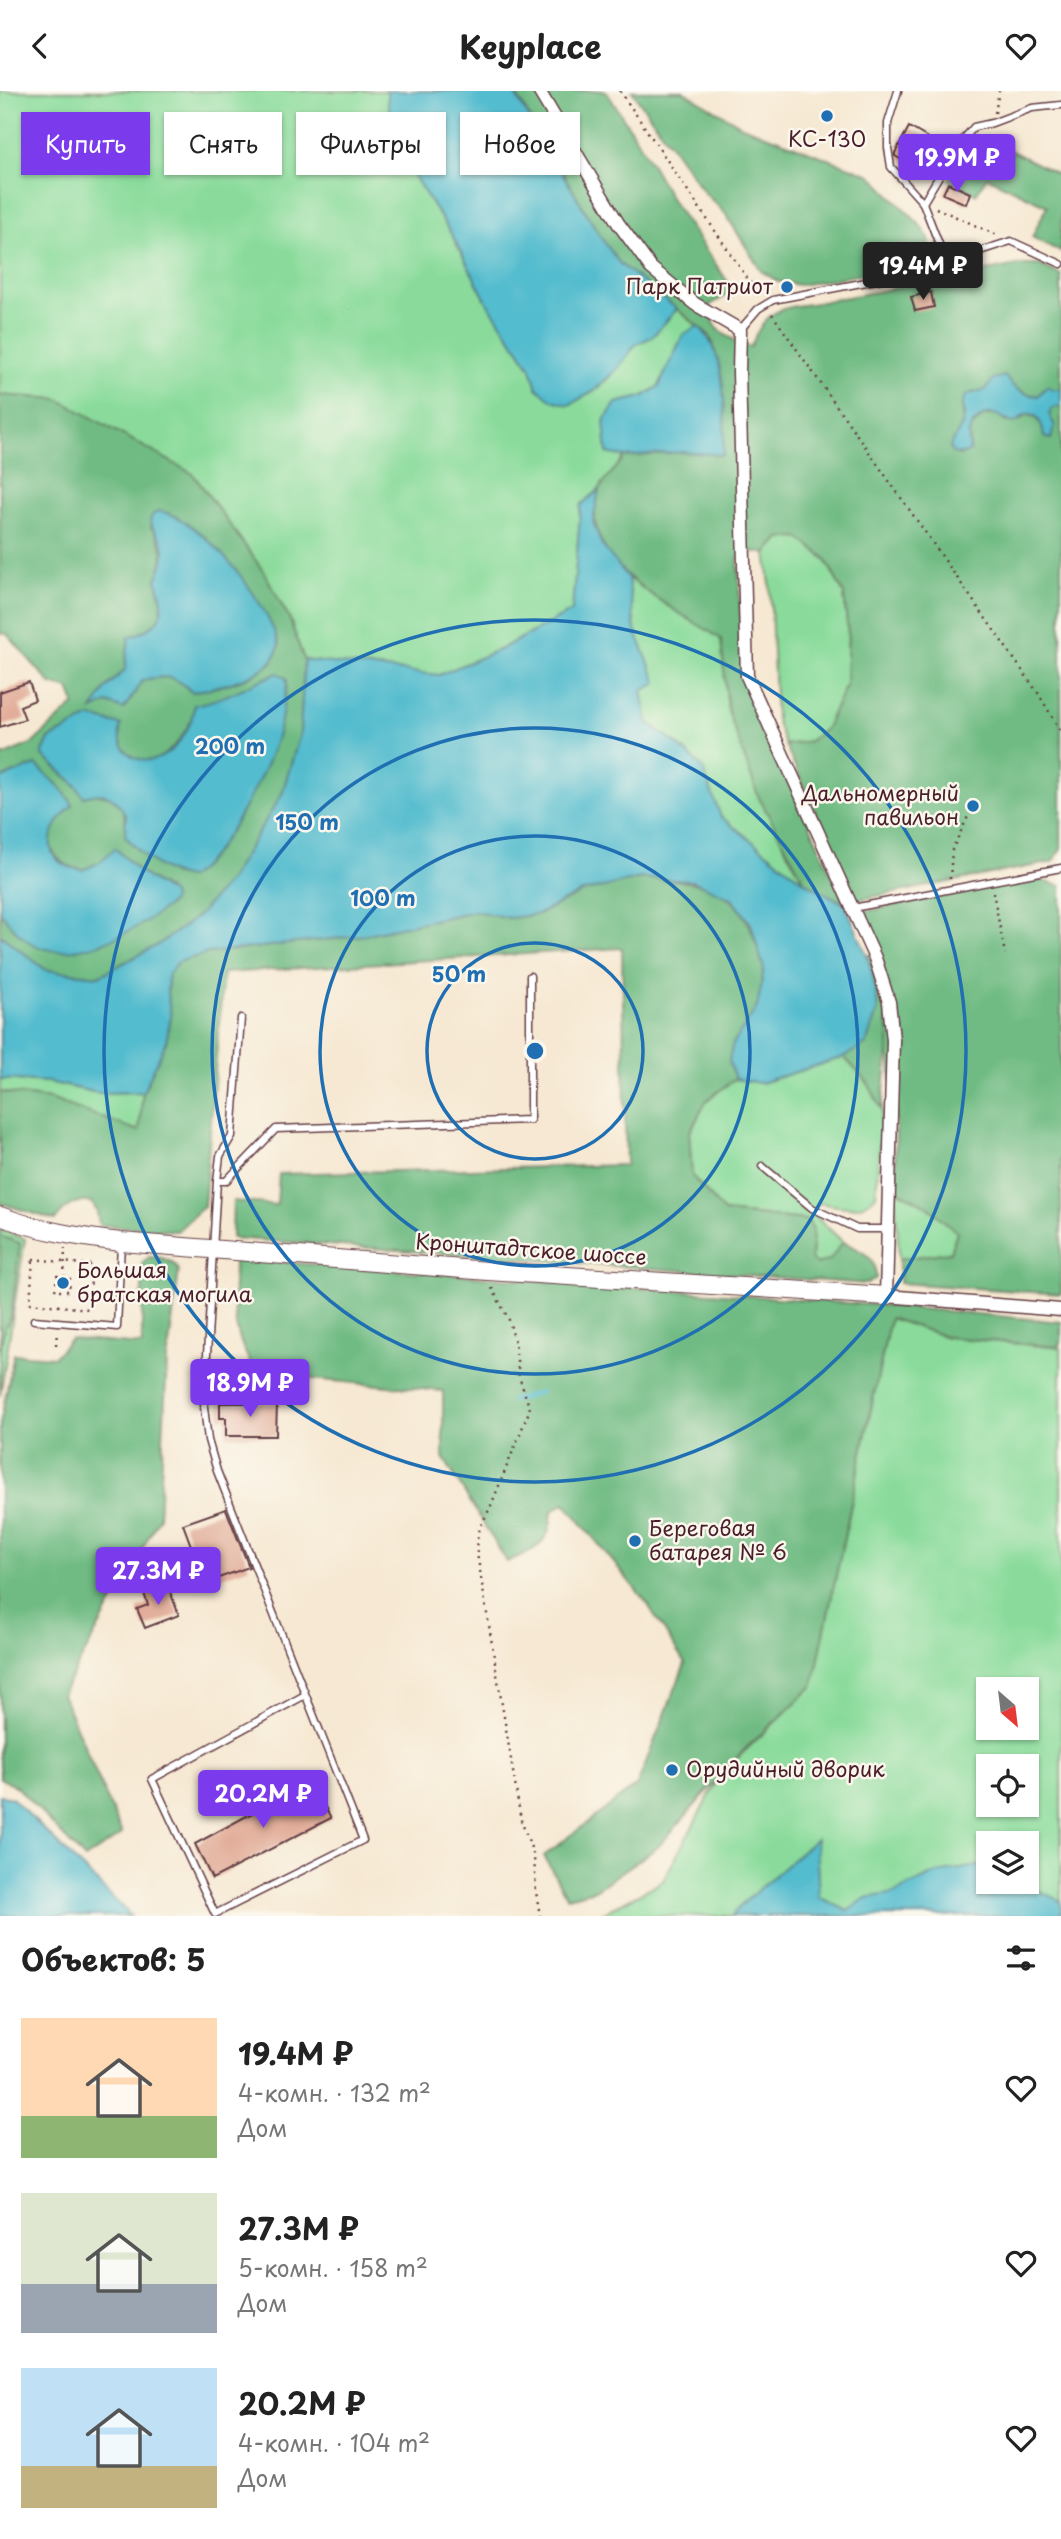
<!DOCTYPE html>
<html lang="ru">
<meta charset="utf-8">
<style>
:root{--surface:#fff;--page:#f2f2f2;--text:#222;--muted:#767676;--accent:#7c3aed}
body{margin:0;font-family:"Playpen Sans",sans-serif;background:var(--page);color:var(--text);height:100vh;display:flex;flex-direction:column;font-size:26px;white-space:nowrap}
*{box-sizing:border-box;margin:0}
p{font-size:23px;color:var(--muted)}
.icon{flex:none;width:38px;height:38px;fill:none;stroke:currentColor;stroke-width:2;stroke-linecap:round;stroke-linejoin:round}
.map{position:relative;height:1825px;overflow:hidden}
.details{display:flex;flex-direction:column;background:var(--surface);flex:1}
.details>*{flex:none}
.guide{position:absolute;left:21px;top:21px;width:700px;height:63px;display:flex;gap:14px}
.needle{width:46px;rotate:152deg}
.controls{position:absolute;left:976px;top:1586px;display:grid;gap:14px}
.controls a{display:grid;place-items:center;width:63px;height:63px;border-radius:0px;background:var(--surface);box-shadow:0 2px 5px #0004;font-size:35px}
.price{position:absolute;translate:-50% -60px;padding:0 16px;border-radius:7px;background:var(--accent);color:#fff;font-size:23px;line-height:46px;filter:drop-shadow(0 2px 4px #0008)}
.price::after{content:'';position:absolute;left:50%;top:42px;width:21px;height:16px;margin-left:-10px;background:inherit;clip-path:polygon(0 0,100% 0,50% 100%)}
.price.selected{background:#222;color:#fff}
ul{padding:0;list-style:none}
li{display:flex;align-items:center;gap:21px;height:175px;padding:0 21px}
li span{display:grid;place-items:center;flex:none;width:196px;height:140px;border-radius:0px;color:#555}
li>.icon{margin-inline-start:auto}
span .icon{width:84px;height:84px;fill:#fffc;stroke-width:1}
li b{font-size:30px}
h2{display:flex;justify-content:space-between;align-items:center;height:84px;padding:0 21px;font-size:30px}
.chip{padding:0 24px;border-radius:0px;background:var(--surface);box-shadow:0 2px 5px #0004;font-size:24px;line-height:63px}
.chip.selected{background:var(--accent);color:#fff}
header{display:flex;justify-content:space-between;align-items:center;height:91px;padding:0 21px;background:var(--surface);font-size:32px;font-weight:700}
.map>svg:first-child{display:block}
.green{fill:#8adb9b;stroke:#6a7d63;stroke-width:2;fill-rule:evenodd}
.forest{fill:#6fbb83;stroke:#5c6d57;stroke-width:2;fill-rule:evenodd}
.water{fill:#52bcce;stroke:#4e6e7c;stroke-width:2}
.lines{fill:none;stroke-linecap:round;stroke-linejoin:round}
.stream{stroke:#52bcce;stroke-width:4.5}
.building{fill:#e0a793}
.lane-casing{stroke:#643d44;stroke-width:9}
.street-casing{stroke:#643d44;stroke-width:15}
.secondary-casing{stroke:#643d44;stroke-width:20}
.path{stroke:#643d44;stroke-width:2.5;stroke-dasharray:2 5;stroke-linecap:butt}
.lane{stroke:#fff;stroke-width:6}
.street{stroke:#fff;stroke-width:12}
.secondary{stroke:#fff;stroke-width:18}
.ring{fill:none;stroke:#1f6fb2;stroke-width:3.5}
.poi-dot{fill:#1f6fb2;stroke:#fbf7ec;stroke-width:2.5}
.labels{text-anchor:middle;stroke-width:5;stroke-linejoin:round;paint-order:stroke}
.poi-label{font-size:21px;fill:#4a1f2b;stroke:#fbf7ec;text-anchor:start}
.street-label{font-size:21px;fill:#4a1f2b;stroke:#fbf7ec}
.centre{fill:#1f6fb2;stroke:#fbf7ec;stroke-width:3.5}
.ring-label{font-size:21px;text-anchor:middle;font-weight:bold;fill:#1f6fb2;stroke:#fbf7ec;stroke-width:5;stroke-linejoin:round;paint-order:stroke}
</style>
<header><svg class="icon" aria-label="back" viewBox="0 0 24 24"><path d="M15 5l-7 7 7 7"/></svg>Keyplace<svg class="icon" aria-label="heart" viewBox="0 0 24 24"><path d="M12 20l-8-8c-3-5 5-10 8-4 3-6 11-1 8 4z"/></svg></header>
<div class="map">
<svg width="1061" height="1825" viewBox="0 0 1061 1825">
<rect width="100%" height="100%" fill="#fbf7ec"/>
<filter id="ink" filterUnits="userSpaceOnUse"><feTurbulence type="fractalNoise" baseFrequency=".0143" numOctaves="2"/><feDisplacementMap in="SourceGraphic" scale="14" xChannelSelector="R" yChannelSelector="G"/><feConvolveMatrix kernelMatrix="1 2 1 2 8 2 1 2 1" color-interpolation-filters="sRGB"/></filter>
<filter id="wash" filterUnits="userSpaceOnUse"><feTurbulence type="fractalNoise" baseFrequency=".00686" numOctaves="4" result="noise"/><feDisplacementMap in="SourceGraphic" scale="28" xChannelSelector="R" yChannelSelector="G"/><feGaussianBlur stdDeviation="1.57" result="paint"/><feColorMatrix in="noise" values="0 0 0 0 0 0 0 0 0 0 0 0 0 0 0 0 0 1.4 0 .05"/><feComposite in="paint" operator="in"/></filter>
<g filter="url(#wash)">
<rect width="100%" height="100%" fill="#f6e8d2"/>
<g class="green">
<polygon points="0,0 387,0 388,14 410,79 452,144 488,213 531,277 537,297 593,301 617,278 636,253 652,246 677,218 698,235 683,244 659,295 642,306 616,312 607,362 625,366 599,399 581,414 572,520 501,558 439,584 304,569 290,529 264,481 193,383 58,308 0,304"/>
<polygon points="798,446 825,468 844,503 848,543 846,594 826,637 810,650 785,654 776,629 770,493 766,462 780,447"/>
<polygon points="628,487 721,548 728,620 788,763 805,791 721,726 702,676 678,654 648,631 642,600 656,592 635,539"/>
<path d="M 844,966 L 868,992 L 882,1019 L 876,1104 C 861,1123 840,1115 819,1112 L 812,1122 L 843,1151 L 830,1169 L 816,1173 L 811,1169 L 813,1138 L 807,1129 L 724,1121 L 692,1085 L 689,1043 L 707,1009 L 735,988 L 761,992 Z"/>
<polygon points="0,988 48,991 98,1002 143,1001 139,1040 50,1008 0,1001"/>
<polygon points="895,1098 927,1115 957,1141 950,1161 899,1168"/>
<polygon points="0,1139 25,1148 0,1305"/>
<path d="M 890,1227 L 947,1246 L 1061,1257 L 1061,1825 L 597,1825 L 663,1790 L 721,1683 L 813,1595 ZM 989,1598 L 1027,1598 L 1027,1636 L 989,1636 ZM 989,1675 L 1027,1675 L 1027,1713 L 989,1713 ZM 989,1752 L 1027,1752 L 1027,1790 L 989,1790 Z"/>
</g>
<g class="forest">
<path d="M 514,0 L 606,0 L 645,61 L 672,110 L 734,200 L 710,214 C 710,241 729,247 751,256 C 763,223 777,216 811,213 L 1018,174 L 1040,174 L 1061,184 L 1061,298 L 1043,300 L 1038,305 C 1027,304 1016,299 1008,290 L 981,302 L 974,301 L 962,314 C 965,328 962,337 953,349 L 958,364 L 965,363 L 970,359 L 969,339 L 983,325 L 997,323 L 1007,331 L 1020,329 L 1025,324 C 1035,324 1040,329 1043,339 L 1052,317 L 1061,315 L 1061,758 L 1053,771 L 856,809 L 785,654 L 810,650 L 826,637 L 846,594 L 848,543 L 844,503 L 825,467 L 798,446 L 780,447 L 766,462 L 748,460 L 738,467 L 743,586 L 845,813 L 805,791 L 758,705 L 728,620 L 721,548 C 673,516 575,472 598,401 C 602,390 617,377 625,366 L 682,361 L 723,364 L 714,255 L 709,244 L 620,173 L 600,145 Z"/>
<polygon points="632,0 683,0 742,35 871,84 919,133 929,148 931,160 920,169 901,176 800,194 779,191 761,180 725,122 705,102"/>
<polygon points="970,54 974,71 993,66 993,54 1000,54 1061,85 1061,161 1032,146 1047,115 987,86 976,103 949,89"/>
<path d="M 0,304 L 58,308 L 193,383 L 264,481 L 290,529 L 304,569 L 300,643 L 282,703 L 230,788 L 198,825 L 158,854 L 99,885 L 46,879 L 0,844 L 0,821 L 31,852 L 89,856 L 125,842 L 171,812 L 168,799 L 141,782 L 115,758 L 100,771 L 83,779 C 61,776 42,759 54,735 C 58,727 66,720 73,714 L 61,697 L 36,674 L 0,688 L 0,666 L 33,652 L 75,613 L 69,598 L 51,593 L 6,542 L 0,543 ZM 175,425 L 205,446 L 279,555 C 277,560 275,567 272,571 C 253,589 217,596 192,601 C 174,584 167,584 143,589 L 124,618 L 107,612 L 107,596 L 125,579 L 129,546 C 162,536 169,520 156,489 C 166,468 165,454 151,436 ZM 273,584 L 286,587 L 287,593 L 276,649 L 238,726 L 204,775 L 174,784 C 156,772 139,761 125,745 C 129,715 114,697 84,706 L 75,693 L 42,664 L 49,648 L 90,626 L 113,632 C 118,642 119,653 127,662 C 156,690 192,640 195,614 C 222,609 250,599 273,584 Z"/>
<path d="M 641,787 C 696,790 739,791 756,852 C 759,860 763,870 764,878 C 764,888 760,906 757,915 C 745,949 721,947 735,988 L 707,1009 L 689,1042 L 692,1085 L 724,1121 L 807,1129 L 813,1138 L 811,1169 L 816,1173 L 830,1169 L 843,1151 C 862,1161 875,1163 876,1187 L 867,1193 L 232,1147 L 233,1110 L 277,1114 L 279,1083 L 626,1074 L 622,857 L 223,882 L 204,1115 L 177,1140 L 99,1134 L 97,1120 L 92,1112 C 75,1107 66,1116 55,1129 L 0,1112 L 0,1001 L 50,1008 L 139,1040 L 143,1001 L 166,951 L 171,925 L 167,902 L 168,883 L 178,871 L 209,862 L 357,845 L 475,820 L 510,827 L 539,823 L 582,801 Z"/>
<polygon points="1036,788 1061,795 1061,1203 899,1192 899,1168 950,1161 957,1141 927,1115 895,1098 896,1026 878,867 861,821"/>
<polygon points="867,864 870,864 885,911 889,950 882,1019 868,992 844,966 866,953 878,917"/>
<polygon points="0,1145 20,1152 11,1226 4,1239 0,1263"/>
<path d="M 149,1166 C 162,1166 171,1168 179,1179 L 167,1269 L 159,1427 L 62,1603 L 122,1743 L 85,1768 L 18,1697 L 0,1687 L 0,1333 L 14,1263 L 54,1266 L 71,1248 L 142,1254 L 142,1173 Z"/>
<path d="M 234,1168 L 891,1215 L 1061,1231 L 1061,1249 L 1058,1256 L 947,1246 L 890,1227 L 813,1595 L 743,1660 L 658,1756 L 595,1799 L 567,1806 L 544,1765 L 637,1694 L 685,1573 L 647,1512 L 565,1412 L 552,1420 C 549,1457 537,1456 507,1471 L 443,1366 L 443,1300 L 257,1283 C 229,1239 234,1217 234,1168 Z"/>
</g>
<g class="water">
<polygon points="387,0 513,0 600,145 620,173 677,218 652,246 636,253 617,278 593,301 569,314 552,309 537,297 531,277 488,213 452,144 410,79 388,14"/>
<path d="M 698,235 C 728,260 726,328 723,364 L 682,361 L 625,366 L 607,362 L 604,330 L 616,312 L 642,306 L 659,295 L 683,244 Z"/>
<path d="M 1005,285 C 1012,297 1024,304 1038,305 L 1047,295 L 1052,298 L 1061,298 L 1061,315 L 1052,317 L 1049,323 L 1055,335 L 1051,348 L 1044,346 C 1043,337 1038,318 1025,324 C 1021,326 1018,330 1014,332 C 1006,330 1001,324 994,323 C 984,321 971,332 969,342 C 968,347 969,353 970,359 L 965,363 L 952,362 L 950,355 C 955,345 964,336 964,324 C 964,314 960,311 968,303 C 984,299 984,304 993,288 Z"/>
<polygon points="599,399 593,431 602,454 628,487 635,539 657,592 642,600 648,631 678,654 702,676 721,726 805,791 845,813 867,864 873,886 878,917 866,953 844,966 760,992 735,988 729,970 733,953 757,916 764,878 751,833 732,807 693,790 641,787 582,801 539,823 510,827 475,820 357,845 209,862 178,871 168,884 167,902 171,925 166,951 143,1001 98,1002 48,991 0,988 0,844 46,879 99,885 158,854 198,825 230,788 282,703 300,643 304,569 439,584 501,558 572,520 581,414"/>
<path d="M 158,420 C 202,425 271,515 279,555 C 277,560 275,567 272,570 C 253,589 217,596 192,601 C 174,584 166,584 143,589 L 124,618 L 107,612 L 92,619 L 107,596 L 125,579 L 129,546 C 162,536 169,520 156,489 C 161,478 166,466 163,454 C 160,441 139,431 158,420 Z"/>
<path d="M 278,582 L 286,587 L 287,593 C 284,611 282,629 277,646 C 266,682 220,770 188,787 C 163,783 141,763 125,745 L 126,724 C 114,704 106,699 84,706 L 75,693 L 42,664 L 49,648 L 90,626 L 121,634 C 114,660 140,678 163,665 C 180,655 193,633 194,614 C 227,608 249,593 278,582 Z"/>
<path d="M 36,674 L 61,697 L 73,714 C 46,738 37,772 83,779 L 100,771 L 115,757 L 141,782 L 172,803 L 173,808 L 171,812 C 139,839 72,876 31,852 C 19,845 9,832 0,821 L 0,688 Z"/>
<polygon points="0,1704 12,1707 131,1825 0,1825"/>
<polygon points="816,1748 819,1806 848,1820 866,1807 895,1802 937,1782 983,1774 989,1777 989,1790 1017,1790 1061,1810 1061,1825 732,1825 740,1815"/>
</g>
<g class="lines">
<polyline class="stream" points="512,1310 541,1301"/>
</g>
<g id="blocks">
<g class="building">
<polygon points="909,36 928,47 912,75 895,65 895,62"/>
<polygon points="948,92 970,102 966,113 943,103"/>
<polygon points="931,201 934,216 915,220 911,206"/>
<polygon points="29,591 35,609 20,615 25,628 0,636 0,601"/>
<polygon points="220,1312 277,1312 276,1345 226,1345 226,1327 220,1327"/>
<polygon points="226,1418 249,1476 205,1492 183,1433"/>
<polygon points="167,1493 179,1524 145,1537 137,1518 148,1514 144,1502"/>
<polygon points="311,1690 331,1727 212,1788 195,1753"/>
</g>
</g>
</g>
<g filter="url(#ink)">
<use href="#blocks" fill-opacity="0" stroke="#643d44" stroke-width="2"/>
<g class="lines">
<defs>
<g id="lane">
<polyline points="898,0 888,32 888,57 891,76 923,112 946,171"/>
<polyline points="923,112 955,58 974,36 992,32 1032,17 1061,14"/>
<polyline points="740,239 758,218 773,209 908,183 1011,150 1061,173"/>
<polyline points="853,817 1061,777"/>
<polyline points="762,1075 812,1117 857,1138 888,1138"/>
<polyline points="217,1090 220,1065 232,1045 241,927"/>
<polyline points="34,1229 117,1236 121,1153"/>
<polyline points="305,1604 152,1688 215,1823 363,1749 217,1380 208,1349 204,1316 217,1090 226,1090 276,1038 530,1029 530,885"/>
</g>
<polyline id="street" points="539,0 618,132 651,177 695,213 740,239 739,281 747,585 875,867 889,911 893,949 886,1205 1061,1219"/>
<path id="secondary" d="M 0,1125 C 40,1140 79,1146 121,1151 L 488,1180 L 886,1205"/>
</defs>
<use href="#lane" class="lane-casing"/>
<use href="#street" class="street-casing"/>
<use href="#secondary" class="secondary-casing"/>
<g class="path">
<polyline points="620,0 760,206"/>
<polyline points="995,22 999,0"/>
<polyline points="936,117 997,144"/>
<polyline points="772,223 1038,602 1061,641"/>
<polyline points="950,788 952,759 973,715"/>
<polyline points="993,801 1005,863"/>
<polygon points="33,1168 92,1174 89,1218 30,1212"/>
<polygon points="57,1185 70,1186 69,1200 55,1200"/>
<polyline points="64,1186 65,1157"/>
<polyline points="492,1197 509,1229 515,1252 519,1286 530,1318 490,1417 480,1436 476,1456 521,1729 534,1765 536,1801 540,1825"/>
<polyline points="56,1254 57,1241"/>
</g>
<use href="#lane" class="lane"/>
<use href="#street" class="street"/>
<use href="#secondary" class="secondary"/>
</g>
</g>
<g class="ring">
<circle cx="535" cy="960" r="108"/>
<circle cx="535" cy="960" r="215"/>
<circle cx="535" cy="960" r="323"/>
<circle cx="535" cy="960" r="431"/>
</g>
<g class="poi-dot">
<circle cx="827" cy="25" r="7"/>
<circle cx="787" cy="196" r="7"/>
<circle cx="973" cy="715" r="7"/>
<circle cx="63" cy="1192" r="7"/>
<circle cx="635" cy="1450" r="7"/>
<circle cx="672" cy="1679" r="7"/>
</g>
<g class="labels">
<g class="poi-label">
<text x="827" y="56" text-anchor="middle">КС-130</text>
<text x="773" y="203" text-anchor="end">Парк Патриот</text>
<text x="959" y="710" text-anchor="end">Дальномерный<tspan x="959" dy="24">павильон</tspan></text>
<text x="77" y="1187">Большая<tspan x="77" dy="24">братская могила</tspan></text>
<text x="649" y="1445">Береговая<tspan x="649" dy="24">батарея № 6</tspan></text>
<text x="686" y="1686">Орудийный дворик</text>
</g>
<g class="street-label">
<text transform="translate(531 1159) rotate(4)" y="7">Кронштадтское шоссе</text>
</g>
</g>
<circle cx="535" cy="960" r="10" class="centre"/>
<g class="ring-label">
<text x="230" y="663">200 m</text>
<text x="307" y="739">150 m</text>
<text x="383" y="815">100 m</text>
<text x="459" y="891">50 m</text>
</g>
</svg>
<div class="controls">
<a><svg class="needle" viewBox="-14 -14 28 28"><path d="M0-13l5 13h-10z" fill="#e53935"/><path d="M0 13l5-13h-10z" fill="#767676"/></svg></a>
<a><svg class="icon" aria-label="locate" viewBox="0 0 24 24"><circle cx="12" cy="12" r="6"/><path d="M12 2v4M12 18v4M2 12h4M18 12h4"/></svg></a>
<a><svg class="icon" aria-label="layers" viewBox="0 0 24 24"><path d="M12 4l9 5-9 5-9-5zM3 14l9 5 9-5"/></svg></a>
</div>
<b class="price" style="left:957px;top:103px">19.9M ₽</b>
<b class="price selected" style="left:923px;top:211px">19.4M ₽</b>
<b class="price" style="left:250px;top:1328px">18.9M ₽</b>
<b class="price" style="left:158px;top:1516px">27.3M ₽</b>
<b class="price" style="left:263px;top:1739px">20.2M ₽</b>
<div class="guide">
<a class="chip selected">Купить</a>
<a class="chip">Снять</a>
<a class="chip">Фильтры</a>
<a class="chip">Новое</a>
</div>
</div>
<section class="details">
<h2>Объектов: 5<svg class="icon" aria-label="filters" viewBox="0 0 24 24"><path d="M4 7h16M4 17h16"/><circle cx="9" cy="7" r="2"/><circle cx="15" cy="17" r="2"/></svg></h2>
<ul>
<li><span style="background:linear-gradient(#ffd9b3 70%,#8fb573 0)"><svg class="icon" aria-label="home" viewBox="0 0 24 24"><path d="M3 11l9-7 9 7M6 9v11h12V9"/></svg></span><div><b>19.4M ₽</b><p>4-комн. · 132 m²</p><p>Дом</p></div><svg class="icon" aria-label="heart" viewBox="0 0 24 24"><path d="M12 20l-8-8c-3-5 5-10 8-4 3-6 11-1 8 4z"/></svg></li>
<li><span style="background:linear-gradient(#dfe7d0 65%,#9aa5b1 0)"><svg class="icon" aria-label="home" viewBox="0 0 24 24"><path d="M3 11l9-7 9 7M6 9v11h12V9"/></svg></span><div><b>27.3M ₽</b><p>5-комн. · 158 m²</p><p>Дом</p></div><svg class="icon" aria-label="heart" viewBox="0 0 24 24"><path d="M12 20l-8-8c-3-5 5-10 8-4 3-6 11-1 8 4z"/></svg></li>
<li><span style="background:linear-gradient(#bfe0f5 70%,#c2b280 0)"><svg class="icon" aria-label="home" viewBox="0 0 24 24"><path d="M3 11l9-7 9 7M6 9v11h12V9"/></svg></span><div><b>20.2M ₽</b><p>4-комн. · 104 m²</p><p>Дом</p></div><svg class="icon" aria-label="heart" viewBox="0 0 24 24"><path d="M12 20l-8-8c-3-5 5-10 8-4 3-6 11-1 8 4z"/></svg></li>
</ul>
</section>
